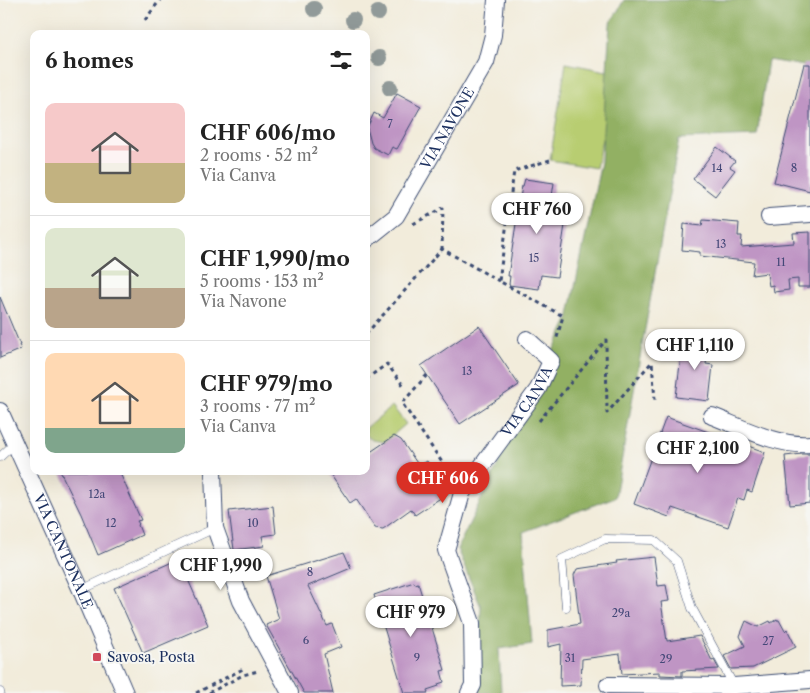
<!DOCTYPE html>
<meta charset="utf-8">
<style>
:root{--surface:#fff;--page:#f2f2f2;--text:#222;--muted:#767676;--line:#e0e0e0;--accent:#d93025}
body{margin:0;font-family:"Libre Caslon Text",serif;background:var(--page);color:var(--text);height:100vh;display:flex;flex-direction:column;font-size:19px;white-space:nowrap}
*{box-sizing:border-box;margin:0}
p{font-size:16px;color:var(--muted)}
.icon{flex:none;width:28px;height:28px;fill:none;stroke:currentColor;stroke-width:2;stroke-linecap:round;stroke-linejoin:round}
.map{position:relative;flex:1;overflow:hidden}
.drawer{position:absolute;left:30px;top:30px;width:340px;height:445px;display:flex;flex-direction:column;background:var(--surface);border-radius:10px;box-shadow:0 5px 20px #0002}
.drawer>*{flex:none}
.price{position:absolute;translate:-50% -42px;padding:0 11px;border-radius:18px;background:#fff;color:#222;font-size:16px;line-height:32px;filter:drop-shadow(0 1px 2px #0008)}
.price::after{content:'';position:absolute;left:50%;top:30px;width:15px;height:11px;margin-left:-8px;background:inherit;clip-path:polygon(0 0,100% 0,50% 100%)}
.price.on{background:var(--accent);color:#fff}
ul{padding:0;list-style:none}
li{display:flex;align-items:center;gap:15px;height:125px;padding:0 15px}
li+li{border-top:1px solid var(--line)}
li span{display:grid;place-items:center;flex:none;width:140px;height:100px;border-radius:10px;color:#555}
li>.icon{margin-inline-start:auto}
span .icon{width:60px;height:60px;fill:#fffc;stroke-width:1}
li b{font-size:21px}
h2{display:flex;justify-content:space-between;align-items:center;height:60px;padding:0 15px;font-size:21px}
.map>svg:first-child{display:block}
.green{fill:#b8cd71;stroke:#6a7e68}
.forest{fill:#92b063;stroke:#567060}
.building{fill:#bf95c4}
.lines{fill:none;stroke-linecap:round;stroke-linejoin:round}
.service-casing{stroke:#3b4b71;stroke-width:9}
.minor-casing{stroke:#3b4b71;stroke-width:18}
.path{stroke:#3b4b71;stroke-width:3;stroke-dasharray:4 4;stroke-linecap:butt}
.service{stroke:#fff;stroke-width:8}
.minor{stroke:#fff;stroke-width:16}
.tree{fill:#919a99}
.poi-dot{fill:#d1495b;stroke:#f6f6f2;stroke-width:2}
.labels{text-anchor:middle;stroke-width:4;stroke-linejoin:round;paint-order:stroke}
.number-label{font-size:11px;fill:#444878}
.street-label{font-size:14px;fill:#1b2f5e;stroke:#f6f6f2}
.poi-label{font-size:14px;fill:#1b2f5e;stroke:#f6f6f2;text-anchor:start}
</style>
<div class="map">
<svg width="810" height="693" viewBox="0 0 810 693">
<rect width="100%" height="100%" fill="#f6f6f2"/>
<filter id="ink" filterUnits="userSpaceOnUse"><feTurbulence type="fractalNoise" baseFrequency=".02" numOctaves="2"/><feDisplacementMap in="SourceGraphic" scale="10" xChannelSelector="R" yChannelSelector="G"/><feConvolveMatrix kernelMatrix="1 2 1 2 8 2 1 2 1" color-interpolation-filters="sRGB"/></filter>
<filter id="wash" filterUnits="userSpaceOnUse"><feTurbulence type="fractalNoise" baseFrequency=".0096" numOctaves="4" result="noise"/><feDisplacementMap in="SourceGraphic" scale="20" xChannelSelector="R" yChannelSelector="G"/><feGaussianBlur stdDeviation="1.12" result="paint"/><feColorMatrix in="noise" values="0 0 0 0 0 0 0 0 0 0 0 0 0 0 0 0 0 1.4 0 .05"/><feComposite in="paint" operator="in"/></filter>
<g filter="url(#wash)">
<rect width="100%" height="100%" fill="#f2ecdb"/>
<g class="green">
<polygon points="566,63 616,73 596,168 550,160"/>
<polygon points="392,406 406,424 385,442 372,440 366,435 366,428"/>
</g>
<polygon class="forest" points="624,0 810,0 810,67 768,60 757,136 679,139 615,497 523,532 532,644 499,649 501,693 474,693 477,686 481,607 457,549 568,320 601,162 610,24"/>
<g id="blocks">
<g class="building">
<polygon points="804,64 810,64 810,191 774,182"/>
<polygon points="397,93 421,106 397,149 392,147 388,155 374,148 371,143 367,128 374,113 383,118"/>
<polygon points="717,147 735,161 730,167 735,170 715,196 693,179"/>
<polygon points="525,179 554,183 552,196 569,199 557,277 541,275 539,289 509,285 510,276 508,276 518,211 522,186 523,186"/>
<polygon points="703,220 739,223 738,236 742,236 741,247 794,243 793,233 810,232 810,287 798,287 798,279 788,280 789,290 774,292 773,285 769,286 767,273 752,275 754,262 700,256 700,252 682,250 684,224 702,226"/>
<polygon points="0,297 20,345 19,345 21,349 0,358"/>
<polygon points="479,326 519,385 460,424 421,366"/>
<polygon points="683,339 709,342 706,364 713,365 709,401 676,397"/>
<polygon points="666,417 765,452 752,492 747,490 744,500 738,498 728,527 672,508 669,517 634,504"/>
<polygon points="394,436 401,440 419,466 427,461 448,493 415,515 411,509 383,529 375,528 356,499 350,503 328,471 366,471 366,455"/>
<polygon points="802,454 810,454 810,503 790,505 785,456"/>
<polygon points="60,471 119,471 141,520 137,521 139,524 138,525 142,535 98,555 81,514"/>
<polygon points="273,506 276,534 262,536 264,546 234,550 229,511"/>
<polygon points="344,552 351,568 308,586 327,626 332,624 341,647 324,654 333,693 304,693 266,625 279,619 266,576"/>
<polygon points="654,557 658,586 666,585 669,601 661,602 667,641 700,636 712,661 714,660 719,669 682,671 682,676 660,675 660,672 622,674 620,654 582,659 581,685 560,686 561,644 548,647 548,630 580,624 574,575 577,569 617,563 616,561"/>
<polygon points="179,559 208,625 143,653 114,588"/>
<polygon points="414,582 415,584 418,583 445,670 441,671 444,682 438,684 439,686 427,690 428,693 404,693 374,595"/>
<polygon points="777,619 777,620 779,620 785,631 787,629 796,647 753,668 731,669 724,656 745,646 740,636 746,621 758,627 770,621 771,623"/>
</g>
</g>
</g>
<g filter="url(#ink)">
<use href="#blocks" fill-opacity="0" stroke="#3b4b71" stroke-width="1"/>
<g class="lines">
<defs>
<g id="service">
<polyline points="0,457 14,444"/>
<polyline points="81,590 215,528"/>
<polyline points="566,607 562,559 605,539 654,540 677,561 692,608 734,686"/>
<polyline points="0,692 0,693"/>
</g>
<g id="minor">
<polyline points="769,217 810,214"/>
<path id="s1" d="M 366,240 L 396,216 L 486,62 L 493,35 L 496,0"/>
<path id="s2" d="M 0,411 L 81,590 L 125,693"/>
<path d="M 712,416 C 741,427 779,447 810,444"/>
<polyline points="213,471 215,528 241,601 290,693"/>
<polyline points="608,685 734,686 810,680"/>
<path id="s3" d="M 469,693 L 473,685 L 472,623 L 446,550 L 462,493 L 538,389 L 551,361 L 527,339"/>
</g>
</defs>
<use href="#service" class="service-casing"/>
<use href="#minor" class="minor-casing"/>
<g class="path">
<polyline points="145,20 160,0"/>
<polyline points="550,160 514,171 499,281 563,316 556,341"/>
<polyline points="413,224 443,208 442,249"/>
<polyline points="366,334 442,249 499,281"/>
<polyline points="427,375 402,403 452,477"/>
<polyline points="366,379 387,364 404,386"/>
<polyline points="539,421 606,340 607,413 652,362 655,400"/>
<polyline points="196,693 241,670 243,675"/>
<polyline points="209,693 243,675 258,671"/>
</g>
<use href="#service" class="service"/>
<use href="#minor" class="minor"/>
</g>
<g class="tree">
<circle cx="314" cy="9" r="8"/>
<circle cx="378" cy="13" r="8"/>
<circle cx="353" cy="20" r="8"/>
<circle cx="379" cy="58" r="8"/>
<circle cx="390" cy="88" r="8"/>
</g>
</g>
<rect class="poi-dot" x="92" y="652" width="10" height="10" rx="2.5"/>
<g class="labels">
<g class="number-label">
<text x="390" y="128">7</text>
<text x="717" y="172">14</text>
<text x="794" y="172">8</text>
<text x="721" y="248">13</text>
<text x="534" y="262">15</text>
<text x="781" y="266">11</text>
<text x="467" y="375">13</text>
<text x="97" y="498">12a</text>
<text x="111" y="527">12</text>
<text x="253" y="527">10</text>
<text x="310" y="576">8</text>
<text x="621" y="617">29a</text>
<text x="306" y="644">6</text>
<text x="768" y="645">27</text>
<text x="417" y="662">9</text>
<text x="570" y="662">31</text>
<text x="666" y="663">29</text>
</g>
<g class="street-label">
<text dy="5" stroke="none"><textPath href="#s1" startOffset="140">VIA NAVONE</textPath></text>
<text dy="5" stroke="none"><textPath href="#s3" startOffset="320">VIA CANVA</textPath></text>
<text dy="5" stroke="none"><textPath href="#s2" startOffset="154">VIA CANTONALE</textPath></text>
</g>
<g class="poi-label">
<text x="107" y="662">Savosa, Posta</text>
</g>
</g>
</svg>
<b class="price" style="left:537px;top:235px">CHF 760</b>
<b class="price" style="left:695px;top:371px">CHF 1,110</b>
<b class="price" style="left:698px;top:474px">CHF 2,100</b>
<b class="price on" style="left:443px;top:504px">CHF 606</b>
<b class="price" style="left:221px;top:591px">CHF 1,990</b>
<b class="price" style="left:411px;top:638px">CHF 979</b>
<section class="drawer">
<h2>6 homes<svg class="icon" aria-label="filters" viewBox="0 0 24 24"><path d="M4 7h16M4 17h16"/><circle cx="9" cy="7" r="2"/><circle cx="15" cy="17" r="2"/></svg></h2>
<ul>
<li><span style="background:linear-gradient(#f6c9c9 60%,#c2b280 0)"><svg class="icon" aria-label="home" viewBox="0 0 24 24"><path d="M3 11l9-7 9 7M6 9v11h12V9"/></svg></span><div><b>CHF 606/mo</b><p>2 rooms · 52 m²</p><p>Via Canva</p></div></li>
<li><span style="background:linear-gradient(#dfe7d0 60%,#b9a48a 0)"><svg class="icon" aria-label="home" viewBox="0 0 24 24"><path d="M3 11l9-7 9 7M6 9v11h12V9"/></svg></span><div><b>CHF 1,990/mo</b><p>5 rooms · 153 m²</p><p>Via Navone</p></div></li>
<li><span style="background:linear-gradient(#ffd9b3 75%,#7fa58c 0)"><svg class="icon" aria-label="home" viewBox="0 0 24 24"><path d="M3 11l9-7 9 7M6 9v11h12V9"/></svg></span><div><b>CHF 979/mo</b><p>3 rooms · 77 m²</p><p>Via Canva</p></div></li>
</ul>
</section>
</div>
